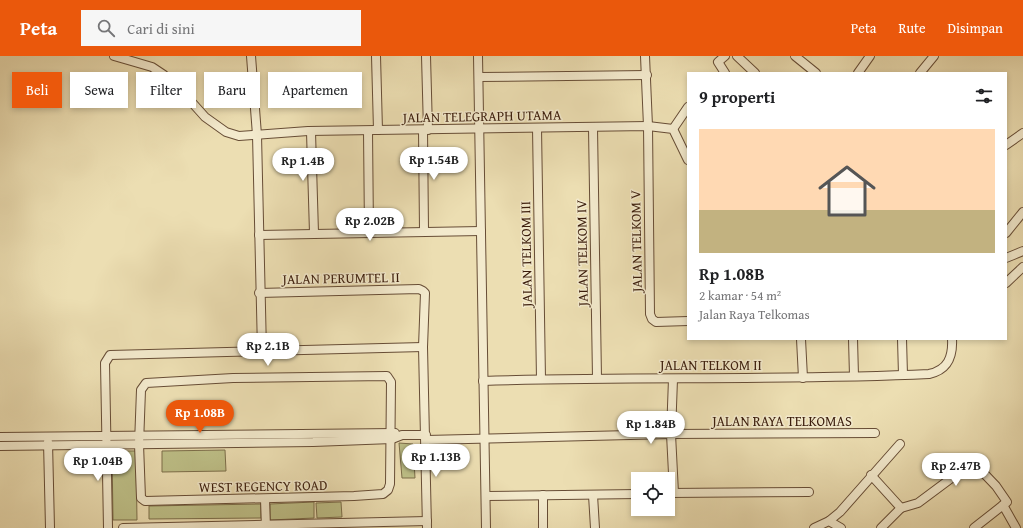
<!DOCTYPE html>
<html lang="id">
<meta charset="utf-8">
<style>
:root{--surface:#fff;--page:#f6f6f6;--text:#202124;--muted:#757577;--line:#e0e0e0;--accent:#ea580c}
body{margin:0;font-family:"Gentium Book Plus",serif;background:var(--page);color:var(--text);height:100vh;display:flex;flex-direction:column;font-size:15px;white-space:nowrap}
*{box-sizing:border-box;margin:0}
p{font-size:13px;color:var(--muted)}
.icon{flex:none;width:22px;height:22px;fill:none;stroke:currentColor;stroke-width:2;stroke-linecap:round;stroke-linejoin:round}
.map{position:relative;flex:1;overflow:hidden}
.panel{position:absolute;left:687px;top:16px;width:320px;height:268px;display:flex;flex-direction:column;background:var(--surface);border-radius:0px;box-shadow:0 2px 6px #0003}
.panel>*{flex:none}
.top-card{position:absolute;left:12px;top:16px;width:380px;height:36px;display:flex;gap:8px}
.controls{position:absolute;left:631px;top:416px;display:grid;gap:8px}
.controls a{display:grid;place-items:center;width:44px;height:44px;border-radius:0px;background:var(--surface);box-shadow:0 2px 6px #0003;font-size:20px}
.price{position:absolute;translate:-50% -34px;padding:0 9px;border-radius:14px;background:#fff;color:#222;font-size:13px;line-height:26px;filter:drop-shadow(0 1px 2px #0008)}
.price::after{content:'';position:absolute;left:50%;top:24px;width:12px;height:9px;margin-left:-6px;background:inherit;clip-path:polygon(0 0,100% 0,50% 100%)}
.price.selected{background:var(--accent);color:#fff}
ul{padding:0;list-style:none}
li{display:grid;align-content:center;gap:8px;height:212px;padding:0 12px}
li+li{border-top:1px solid var(--line)}
li span{display:grid;place-items:center;height:124px;border-radius:0px;color:#555}
li>.icon{margin-inline-start:auto}
span .icon{width:72px;height:72px;fill:#fffc;stroke-width:1}
li b{font-size:17px}
h2{display:flex;justify-content:space-between;align-items:center;height:48px;padding:0 12px;font-size:17px}
.tag{padding:0 14px;border-radius:0px;background:var(--surface);box-shadow:0 2px 6px #0003;font-size:14px;line-height:36px}
.tag.selected{background:var(--accent);color:#fff}
header{display:flex;align-items:center;gap:24px;box-sizing:border-box;height:56px;padding:0 20px;background:var(--accent);color:#fff}
header strong{font-size:19px}
nav{display:flex;gap:22px;margin-inline-start:auto;font-size:14px}
.search{width:280px;height:36px;background:var(--page);display:flex;align-items:center;gap:10px;box-sizing:border-box;padding:0 14px;border-radius:0px;color:var(--muted);font-size:15px}
.map>svg:first-child{display:block}
.green{fill:#bec088;stroke:#7c6e4a}
.lines{fill:none;stroke-linecap:round;stroke-linejoin:round}
.street-casing{stroke:#674d36;stroke-width:10}
.street{stroke:#f3eacd;stroke-width:8}
.labels{text-anchor:middle;stroke-width:3;stroke-linejoin:round;paint-order:stroke}
.street-label{font-size:14px;fill:#3b1d0c;stroke:#f3eacd}
</style>
<header>
<strong>Peta</strong>
<div class="search"><svg class="icon" aria-label="search" viewBox="0 0 24 24"><circle cx="10" cy="10" r="6"/><path d="M15 15l6 6"/></svg>Cari di sini</div>
<nav><a>Peta</a><a>Rute</a><a>Disimpan</a></nav>
</header>
<div class="map">
<svg width="1023" height="472" viewBox="0 0 1023 472">
<rect width="100%" height="100%" fill="#ecdeb2"/>
<filter id="stains"><feTurbulence type="fractalNoise" baseFrequency=".005" numOctaves="4"/><feColorMatrix values="0 0 0 0 .2 0 0 0 0 .09 0 0 0 0 .02 0 0 0 .5 -.17"/></filter>
<radialGradient id="worn" r=".72"><stop offset=".6" stop-color="#630" stop-opacity="0"/><stop offset="1" stop-color="#630" stop-opacity=".3"/></radialGradient>
<g class="green">
<polygon points="399,387 413,388 415,422 402,422"/>
<polygon points="225,394 226,415 162,416 162,395"/>
<polygon points="112,395 136,395 137,464 113,464"/>
<polygon points="314,446 314,462 270,464 270,448"/>
<polygon points="341,446 342,461 317,462 316,447"/>
<polygon points="261,448 261,462 149,463 149,450"/>
</g>
<g class="lines">
<defs>
<g id="street">
<polyline points="114,0 152,11 164,19 179,32 205,61 226,76 239,80 308,75 648,70 673,73 688,104"/>
<polyline points="251,0 257,79 262,295"/>
<polyline points="376,0 378,74"/>
<polyline points="426,0 428,74"/>
<polyline points="478,0 486,472"/>
<polyline points="645,0 648,70 650,258 652,263 656,266 688,265"/>
<polyline points="725,0 718,6 725,17"/>
<polyline points="737,0 755,17"/>
<polyline points="795,0 816,17"/>
<polyline points="858,17 870,0"/>
<polyline points="920,17 934,0"/>
<polyline points="479,21 647,19"/>
<polyline points="537,72 541,323"/>
<polyline points="593,72 597,322"/>
<polyline points="673,73 688,51"/>
<polyline points="423,74 424,175"/>
<polyline points="368,75 369,176"/>
<polyline points="311,76 314,177"/>
<polyline points="1006,89 1023,77"/>
<polyline points="1006,177 1023,156"/>
<polyline points="259,179 481,175"/>
<polyline points="1006,202 1023,195"/>
<polyline points="1006,227 1023,211"/>
<polyline points="259,237 419,233 423,235 425,237 423,291 427,472"/>
<polyline points="801,283 803,322"/>
<polyline points="853,283 854,320"/>
<polyline points="902,283 903,319"/>
<polygon points="387,320 391,326 390,428 388,434 383,438 354,440 145,445 141,442 139,388 141,334 146,327 233,322"/>
<polyline points="673,323 671,378 674,437"/>
<path d="M 483,325 C 631,320 780,325 929,318 C 948,314 953,301 952,283"/>
<polyline points="0,381 395,377"/>
<polyline points="426,384 671,378 875,377"/>
<polyline points="48,386 50,472"/>
<polyline points="0,390 313,386 392,383 402,379 426,379"/>
<polyline points="871,419 901,452 881,472"/>
<polyline points="668,437 809,436"/>
<polyline points="543,439 543,472"/>
<polyline points="593,439 595,472"/>
<polyline points="487,440 638,438"/>
<polyline points="265,443 266,472"/>
<polyline points="1003,449 1016,472"/>
<polyline points="901,452 918,447 973,406 996,430 1007,446 974,472"/>
<polyline points="829,465 840,456 900,388"/>
<polyline points="108,472 105,307 110,299 423,291"/>
<polyline points="123,472 427,465"/>
<polyline points="814,472 829,465 841,472"/>
</g>
</defs>
<use href="#street" class="street-casing"/>
<use href="#street" class="street"/>
</g>
<g class="labels">
<g class="street-label">
<text transform="translate(482 60) rotate(-1)" y="5">JALAN TELEGRAPH UTAMA</text>
<text transform="translate(636 185) rotate(-91)" y="5">JALAN TELKOM V</text>
<text transform="translate(582 197) rotate(-91)" y="5">JALAN TELKOM IV</text>
<text transform="translate(526 198) rotate(-91)" y="5">JALAN TELKOM III</text>
<text transform="translate(341 222) rotate(-1)" y="5">JALAN PERUMTEL II</text>
<text x="711" y="314">JALAN TELKOM II</text>
<text x="782" y="370">JALAN RAYA TELKOMAS</text>
<text transform="translate(263 430) rotate(-1)" y="5">WEST REGENCY ROAD</text>
</g>
</g>
<rect width="100%" height="100%" filter="url(#stains)"/>
<rect width="100%" height="100%" fill="url(#worn)"/>
</svg>
<div class="controls">
<a><svg class="icon" aria-label="locate" viewBox="0 0 24 24"><circle cx="12" cy="12" r="6"/><path d="M12 2v4M12 18v4M2 12h4M18 12h4"/></svg></a>
</div>
<b class="price" style="left:434px;top:125px">Rp 1.54B</b>
<b class="price" style="left:303px;top:126px">Rp 1.4B</b>
<b class="price" style="left:370px;top:186px">Rp 2.02B</b>
<b class="price" style="left:268px;top:311px">Rp 2.1B</b>
<b class="price selected" style="left:200px;top:378px">Rp 1.08B</b>
<b class="price" style="left:651px;top:389px">Rp 1.84B</b>
<b class="price" style="left:436px;top:422px">Rp 1.13B</b>
<b class="price" style="left:98px;top:426px">Rp 1.04B</b>
<b class="price" style="left:956px;top:431px">Rp 2.47B</b>
<div class="top-card">
<a class="tag selected">Beli</a>
<a class="tag">Sewa</a>
<a class="tag">Filter</a>
<a class="tag">Baru</a>
<a class="tag">Apartemen</a>
</div>
<section class="panel">
<h2>9 properti<svg class="icon" aria-label="filters" viewBox="0 0 24 24"><path d="M4 7h16M4 17h16"/><circle cx="9" cy="7" r="2"/><circle cx="15" cy="17" r="2"/></svg></h2>
<ul>
<li><span style="background:linear-gradient(#ffd9b3 65%,#c2b280 0)"><svg class="icon" aria-label="home" viewBox="0 0 24 24"><path d="M3 11l9-7 9 7M6 9v11h12V9"/></svg></span><div><b>Rp 1.08B</b><p>2 kamar · 54 m²</p><p>Jalan Raya Telkomas</p></div></li>
</ul>
</section>
</div>
